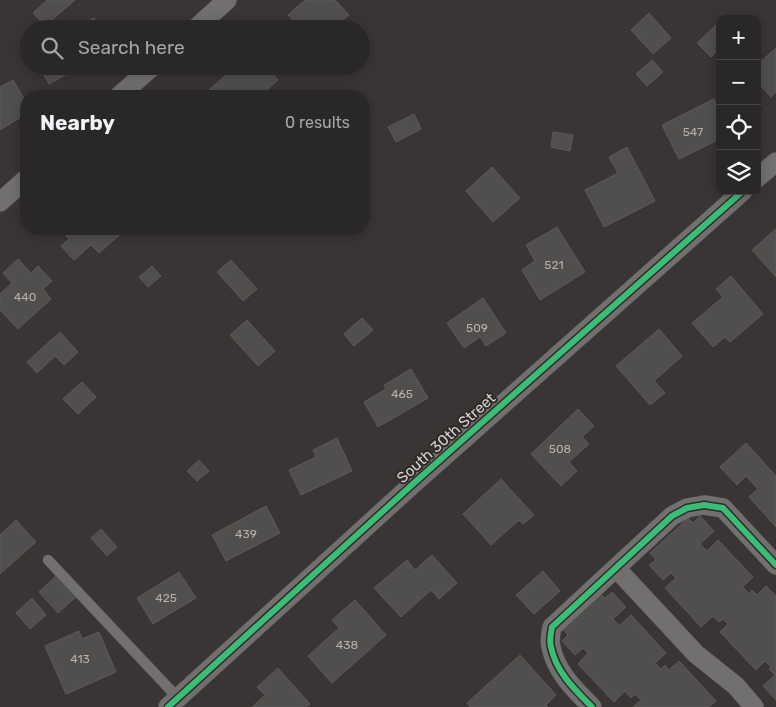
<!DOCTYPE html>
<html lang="en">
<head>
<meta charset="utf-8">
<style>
	body { margin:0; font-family:Rubik,sans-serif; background:#32302f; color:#f1f3f6 }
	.controls { position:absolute; right:15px; top:15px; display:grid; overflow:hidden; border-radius:10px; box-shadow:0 2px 12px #0003 }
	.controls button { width:45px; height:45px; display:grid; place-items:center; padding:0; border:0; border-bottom:1px solid #464444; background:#2a2827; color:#f1f3f6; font:25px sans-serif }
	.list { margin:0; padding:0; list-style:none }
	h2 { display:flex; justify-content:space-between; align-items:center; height:65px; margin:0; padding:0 20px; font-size:21px }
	h2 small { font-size:16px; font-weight:400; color:#a5a6a7 }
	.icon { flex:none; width:28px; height:28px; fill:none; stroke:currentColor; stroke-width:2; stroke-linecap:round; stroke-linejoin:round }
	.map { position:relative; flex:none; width:776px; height:707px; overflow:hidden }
	.search { position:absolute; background:#2a2827; box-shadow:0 2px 12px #0003; left:20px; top:20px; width:350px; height:55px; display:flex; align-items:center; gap:12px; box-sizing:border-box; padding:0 18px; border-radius:28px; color:#a5a6a7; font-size:19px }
	.panel { position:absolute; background:#2a2827; box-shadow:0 2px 12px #0003; left:20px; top:90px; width:350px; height:145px; border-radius:20px }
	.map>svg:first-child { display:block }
	.building { fill:#514f4d; stroke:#5c5a58 }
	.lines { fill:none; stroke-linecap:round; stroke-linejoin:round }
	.lane-casing { stroke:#535150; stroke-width:11 }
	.street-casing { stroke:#535150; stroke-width:20 }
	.lane { stroke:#72706f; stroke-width:10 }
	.street { stroke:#72706f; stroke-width:19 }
	.cycleway-casing { stroke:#302a28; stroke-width:9 }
	.cycleway { stroke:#3abd76; stroke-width:6 }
	.labels { text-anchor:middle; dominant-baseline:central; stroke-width:4; stroke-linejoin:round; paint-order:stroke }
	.number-label { font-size:12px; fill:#b5b1af }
	.street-label { font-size:15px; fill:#d6d2d0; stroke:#302a28 }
</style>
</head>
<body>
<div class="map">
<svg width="776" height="707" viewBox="0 0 776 707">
	<rect width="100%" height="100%" fill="#383534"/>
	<path class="building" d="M 47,0 L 75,0 L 45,26 L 33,13 Z
		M 305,0 L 335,0 L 349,15 L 333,29 L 301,29 L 288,15 Z
		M 649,13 L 671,38 L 653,54 L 631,30 Z
		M 94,18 L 100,29 L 74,29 Z
		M 716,25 L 720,30 L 720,48 L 711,57 L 697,43 Z
		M 776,48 L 776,92 L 771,97 L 757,82 L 757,65 Z
		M 652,60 L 663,72 L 647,86 L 636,74 Z
		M 39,66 L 81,66 L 49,84 Z
		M 236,66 L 266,66 L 278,80 L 260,96 L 214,96 L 209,90 Z
		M 13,80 L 26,102 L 26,114 L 0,130 L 0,87 Z
		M 714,99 L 720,111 L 720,139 L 679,159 L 662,125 Z
		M 414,114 L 421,129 L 396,142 L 388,127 Z
		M 553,132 L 573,135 L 570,151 L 551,147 Z
		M 627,147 L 655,201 L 604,227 L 585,190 L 618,173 L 609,157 Z
		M 492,167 L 520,198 L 493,222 L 466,191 Z
		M 557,227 L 585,272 L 540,300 L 522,270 L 535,261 L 526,245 Z
		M 62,229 L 122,229 L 124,231 L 99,253 L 91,245 L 74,260 L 61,246 L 69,239 L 61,230 Z
		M 776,229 L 776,277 L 752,250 Z
		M 18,259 L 31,273 L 38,266 L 52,281 L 43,289 L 51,299 L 18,329 L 0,310 L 0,294 L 12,283 L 3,273 Z
		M 231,260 L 257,289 L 243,301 L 217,272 Z
		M 152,266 L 161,276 L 148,287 L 139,277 Z
		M 731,276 L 763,314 L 730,342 L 725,337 L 713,347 L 692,323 L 723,297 L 716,289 Z
		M 483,298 L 506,333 L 486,346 L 480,337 L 464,348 L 447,323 Z
		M 362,318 L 373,330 L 354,346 L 344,334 Z
		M 247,320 L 275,351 L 258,366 L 230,335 Z
		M 659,329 L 682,356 L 654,381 L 665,393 L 650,405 L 616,366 Z
		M 60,332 L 78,352 L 64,365 L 55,356 L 37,373 L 27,362 Z
		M 411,369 L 428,398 L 378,427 L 364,402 L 386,389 L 384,385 Z
		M 82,382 L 96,397 L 78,414 L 63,399 Z
		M 578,409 L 594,426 L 582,437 L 589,444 L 569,462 L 577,471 L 561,486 L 531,454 Z
		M 337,438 L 352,471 L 301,495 L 289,470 L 316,457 L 313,450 Z
		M 746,443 L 776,476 L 776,527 L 749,497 L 758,489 L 746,476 L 737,485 L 720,467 Z
		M 199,460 L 209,471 L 197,481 L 187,471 Z
		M 501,479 L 534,515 L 523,524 L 519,520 L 491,545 L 463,514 Z
		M 266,506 L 280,533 L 226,561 L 212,535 Z
		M 700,516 L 714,531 L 700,544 L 707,551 L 718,540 L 753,577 L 743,587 L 749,594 L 752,590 L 757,595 L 766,586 L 776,596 L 776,700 L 763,686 L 775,675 L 769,669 L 771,667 L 765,661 L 756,670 L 720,632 L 728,624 L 723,619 L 719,622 L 713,616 L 701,627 L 665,588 L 676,578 L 671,573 L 663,580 L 649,565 L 656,560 L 650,553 L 688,518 L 693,523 Z
		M 16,520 L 36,542 L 0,574 L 0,535 Z
		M 101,529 L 117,547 L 107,556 L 91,538 Z
		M 432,555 L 457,583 L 439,599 L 431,590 L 401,617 L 374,588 L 407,560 L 415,570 Z
		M 543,571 L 560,591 L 534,614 L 516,595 Z
		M 179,572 L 196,598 L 153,624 L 137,598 Z
		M 57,575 L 76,597 L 58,613 L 39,592 Z
		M 612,592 L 626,607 L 613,619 L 619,626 L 631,615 L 666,653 L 655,663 L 661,669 L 665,665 L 669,670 L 679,661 L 716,701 L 709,707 L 633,707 L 641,700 L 635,694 L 631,698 L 625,691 L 614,702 L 578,664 L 588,653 L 583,648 L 575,655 L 562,641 L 568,635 L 563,629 L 600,593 L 605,598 Z
		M 32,598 L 46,615 L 30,629 L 16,613 Z
		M 355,600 L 386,635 L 332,683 L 308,656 L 339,628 L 332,620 Z
		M 79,631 L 82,639 L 99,632 L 116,672 L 66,694 L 45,646 Z
		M 520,655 L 556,695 L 546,705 L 548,707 L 470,707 L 467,703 Z
		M 278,668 L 310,704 L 306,707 L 252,707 L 265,695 L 257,687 Z"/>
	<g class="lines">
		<g class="lane-casing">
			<path id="lane" d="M 48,560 L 178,698"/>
		</g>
		<g class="street-casing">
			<path id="street" d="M 195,29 L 227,0
				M 119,96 L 153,66
				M 757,178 L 776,162
				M 0,202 L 26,179
				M 616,568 L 696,654 L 736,686 L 754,707
				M 168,707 L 414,483 L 743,191
				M 592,707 C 575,690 556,672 551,647 C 549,641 551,633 552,627 L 672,516 L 687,508 L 704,505 L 723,508 L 776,565"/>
		</g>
		<use href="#lane" class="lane"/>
		<use href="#street" class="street"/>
		<g class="cycleway-casing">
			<path id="cycleway" d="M 168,707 L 414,483 L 743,191
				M 592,707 C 575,690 556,672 551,647 C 549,641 551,633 552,627 L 672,516 L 687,508 L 704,505 L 723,508 L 776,565"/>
		</g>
		<use href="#cycleway" class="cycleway"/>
	</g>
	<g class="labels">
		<g class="number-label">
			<text x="693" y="132">547</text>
			<text x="554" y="265">521</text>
			<text x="25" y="297">440</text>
			<text x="477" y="328">509</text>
			<text x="402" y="394">465</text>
			<text x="560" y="449">508</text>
			<text x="246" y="534">439</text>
			<text x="166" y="598">425</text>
			<text x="347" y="645">438</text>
			<text x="80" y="659">413</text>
		</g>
		<g class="street-label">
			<text transform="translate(446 438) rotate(-42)">South 30th Street</text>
		</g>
	</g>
</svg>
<div class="controls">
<button>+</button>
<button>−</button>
<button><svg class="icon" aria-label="locate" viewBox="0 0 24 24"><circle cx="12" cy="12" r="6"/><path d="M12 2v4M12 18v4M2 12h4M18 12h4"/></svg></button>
<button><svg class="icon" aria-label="layers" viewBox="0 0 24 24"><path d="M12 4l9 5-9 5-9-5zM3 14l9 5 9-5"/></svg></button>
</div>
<div class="search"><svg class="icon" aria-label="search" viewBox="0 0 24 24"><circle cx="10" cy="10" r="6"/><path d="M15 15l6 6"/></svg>Search here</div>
<section class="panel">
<h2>Nearby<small>0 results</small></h2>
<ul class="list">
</ul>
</section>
</div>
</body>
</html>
